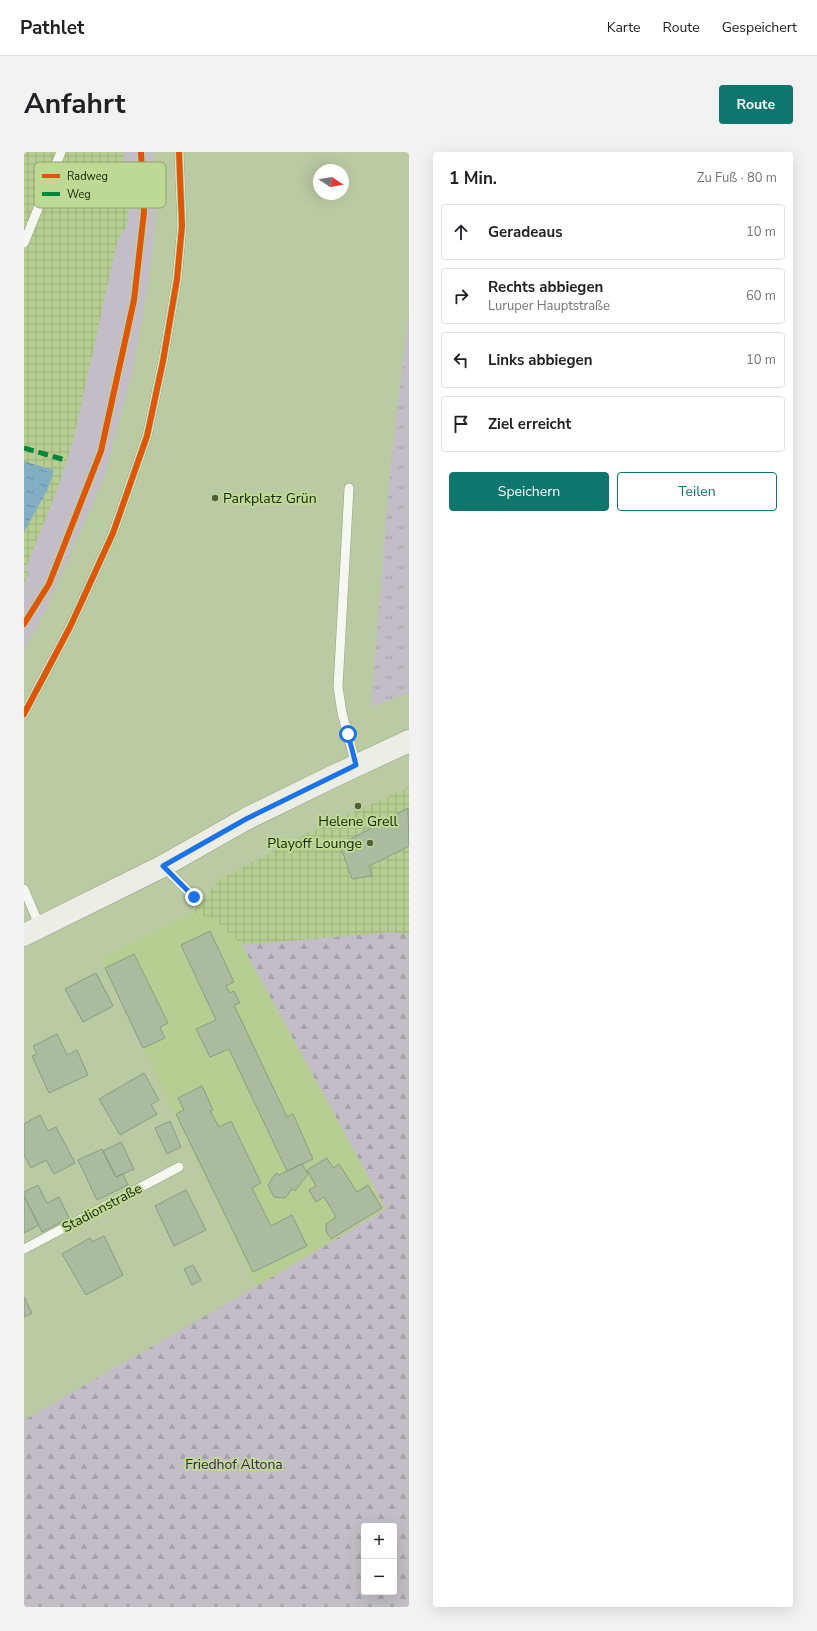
<!DOCTYPE html>
<html lang="de">
<head>
<meta charset="utf-8">
<style>
	body { margin:0; font-family:"Nunito Sans",sans-serif; background:#f2f2f2; color:#202124 }
	.controls { position:absolute; right:12px; bottom:12px; display:grid; overflow:hidden; border-radius:4px; box-shadow:0 4px 16px #0002 }
	.controls button { width:36px; height:36px; display:grid; place-items:center; padding:0; border:0; border-bottom:1px solid #e0e0e0; background:#fff; color:#202124; font:20px sans-serif }
	.compass { position:absolute; left:289px; top:12px; width:36px; height:36px; border-radius:50%; background:#fff; box-shadow:0 4px 16px #0002; rotate:102deg }
	.stop { position:absolute; width:12px; height:12px; margin:-9px; border:3px solid #1a73e8; border-radius:50%; background:#fff }
	.stop.end { background:#1a73e8; border-color:#fff; box-shadow:0 1px 4px #0008 }
	.list { margin:0; padding:0; list-style:none }
	h2 { display:flex; justify-content:space-between; align-items:center; height:52px; margin:0; padding:0 16px; font-size:17px }
	h2 small { font-size:13px; font-weight:400; color:#757577 }
	.list li { display:grid; grid-template-columns:26px 1fr auto; gap:12px; align-items:center; box-sizing:border-box; height:56px; margin:0 8px 8px; padding:0 8px; border:1px solid #e0e0e0; border-radius:4px }
	.list b { display:block; font-size:15px; white-space:nowrap }
	.list p { margin:0; font-size:13px; white-space:nowrap; color:#757577 }
	.list em { font-size:13px; font-style:normal; color:#757577 }
	.actions { display:flex; gap:8px; padding:12px 16px }
	.actions a { flex:1; padding:9px 0; border:1px solid #0f766e; border-radius:4px; text-align:center; font-size:14px; color:#0f766e }
	.actions .main { background:#0f766e; color:#fff }
	.icon { flex:none; width:22px; height:22px; fill:none; stroke:currentColor; stroke-width:2; stroke-linecap:round; stroke-linejoin:round }
	.map { position:relative; flex:none; width:385px; height:1455px; overflow:hidden; border-radius:4px }
	header { display:flex; align-items:center; gap:24px; box-sizing:border-box; height:56px; padding:0 20px; background:#fff; border-bottom:1px solid #e0e0e0 }
	header strong { font-size:19px }
	nav { display:flex; gap:22px; margin-inline-start:auto; font-size:14px }
	.intro { display:flex; align-items:center; justify-content:space-between; box-sizing:border-box; height:96px; padding:0 24px }
	h1 { margin:0; font-size:28px }
	.button { padding:10px 18px; border-radius:4px; background:#0f766e; color:#fff; font-size:14px; font-weight:700 }
	main { display:flex; gap:24px; padding:0 24px }
	aside { flex:1; background:#fff; border-radius:4px; box-shadow:0 4px 16px #0002 }
	.map>svg:first-child { display:block }
	.built { fill:#b7ce92 }
	.industrial { fill:url(#industrial-grid) }
	.grass { fill:url(#grass-tufts) }
	.forest { fill:url(#forest-firs); fill-rule:evenodd }
	.park { fill:#c2bdc6 }
	.water { fill:url(#water-ripples) }
	.building { fill:#aabba0; stroke:#8b9c81 }
	.lines { fill:none; stroke-linecap:round; stroke-linejoin:round }
	.service-casing { stroke:#94a081; stroke-width:10 }
	.secondary-casing { stroke:#94a081; stroke-width:23 }
	.service { stroke:#f5f7f1; stroke-width:9 }
	.secondary { stroke:#ecede4; stroke-width:22 }
	.quiet { stroke:#00873e; stroke-width:5; stroke-dasharray:10 5; stroke-linecap:butt }
	.cycleway-casing { stroke:#bed994; stroke-width:8 }
	.cycleway { stroke:#de560c; stroke-width:6 }
	.route { stroke:#1a73e8; stroke-width:5 }
	.poi-dot { fill:#525e3e; stroke:#bed994; stroke-width:1.5 }
	.labels { text-anchor:middle; dominant-baseline:central; stroke-width:4; stroke-linejoin:round; paint-order:stroke }
	.poi-label { font-size:14px; fill:#1a2408; stroke:#bed994; text-anchor:start }
	.street-label { font-size:14px; fill:#1a2408; stroke:#bed994 }
	.park-label { font-size:14px; fill:#3e165e; stroke:#bed994 }
	.key { fill:#bed994; stroke:#8da36a; stroke-width:1 }
	.key-label { font-size:11px; fill:#1a2408 }
</style>
</head>
<body>
<header>
<strong>Pathlet</strong>
<nav><a>Karte</a><a>Route</a><a>Gespeichert</a></nav>
</header>
<div class="intro"><h1>Anfahrt</h1><a class="button">Route</a></div>
<main>
<div class="map">
<svg width="385" height="1455" viewBox="0 0 385 1455">
	<defs>
		<pattern id="industrial-grid" width="8" height="8" patternUnits="userSpaceOnUse"><rect width="8" height="8" fill="#b7ce92"/><path d="M0 4h8M4 0v8" fill="none" stroke="#9db17c"/></pattern>
		<pattern id="grass-tufts" width="24" height="20" patternUnits="userSpaceOnUse"><rect width="24" height="20" fill="#c2bdc6"/><path d="M3 7l-1-3M5 7V3M7 7l1-3M15 17l-1-3M17 17v-4M19 17l1-3" fill="none" stroke="#a6a2a9"/></pattern>
		<pattern id="forest-firs" width="22" height="20" patternUnits="userSpaceOnUse"><rect width="22" height="20" fill="#c2bdc6"/><path d="M5 1l3.5 6h-7zM16 11l3.5 6h-7z" fill="#a6a2a9"/></pattern>
		<pattern id="water-ripples" width="26" height="14" patternUnits="userSpaceOnUse"><rect width="26" height="14" fill="#83afc5"/><path d="M2 4q2-2 4 0t4 0M15 11q2-2 4 0t4 0" fill="none" stroke="#6a8e9e"/></pattern>
	</defs>
	<rect width="100%" height="100%" fill="#bacaa3"/>
	<path class="built" d="M 169,760 L 190,767 L 218,793 L 362,1057 L 233,1134 L 77,807 Z"/>
	<path class="industrial" d="M 0,0 L 99,0 L 105,59 L 103,74 L 94,87 L 49,290 L 32,341 L 1,418 L 5,421 L 0,433 Z
		M 385,635 L 385,783 L 370,780 L 218,793 L 190,767 L 169,760 L 195,728 L 280,683 Z"/>
	<path class="grass" d="M 385,159 L 385,541 L 347,555 L 366,319 Z"/>
	<path class="forest" d="M 370,780 L 385,783 L 385,1455 L 0,1455 L 0,1268 L 233,1134 L 362,1057 L 218,793 ZM 340,1374 L 370,1374 L 370,1440 L 340,1440 Z"/>
	<path class="park" d="M 99,0 L 129,0 L 132,57 L 129,92 L 120,156 L 108,220 L 80,325 L 22,457 L 0,498 L 0,433 L 5,421 L 1,418 L 32,341 L 49,290 L 94,87 L 103,74 L 105,59 Z"/>
	<path class="water" d="M 0,309 L 30,318 L 24,337 L 0,380 Z"/>
	<path class="building" d="M 384,656 L 385,694 L 345,714 L 348,724 L 328,727 L 316,693 Z
		M 186,779 L 210,830 L 202,834 L 206,841 L 210,839 L 216,851 L 210,853 L 263,965 L 269,962 L 289,1007 L 263,1019 L 205,897 L 186,905 L 172,877 L 192,868 L 157,793 Z
		M 110,802 L 144,871 L 136,875 L 141,886 L 119,896 L 81,816 Z
		M 72,821 L 89,854 L 59,870 L 41,837 Z
		M 33,882 L 43,903 L 53,898 L 64,923 L 25,941 L 8,904 L 13,902 L 9,894 Z
		M 120,921 L 135,948 L 127,953 L 133,962 L 96,983 L 75,947 Z
		M 178,934 L 189,958 L 186,959 L 195,975 L 207,969 L 237,1031 L 228,1036 L 247,1074 L 268,1063 L 283,1094 L 229,1120 L 152,962 L 160,958 L 154,946 Z
		M 16,963 L 24,979 L 32,975 L 51,1011 L 30,1022 L 22,1008 L 7,1016 L 0,1003 L 0,972 Z
		M 146,969 L 157,995 L 143,1002 L 131,976 Z
		M 97,990 L 110,1017 L 92,1025 L 79,999 Z
		M 78,997 L 92,1025 L 99,1022 L 104,1033 L 73,1048 L 54,1008 Z
		M 303,1006 L 309,1016 L 315,1012 L 333,1040 L 344,1033 L 358,1056 L 307,1087 L 302,1079 L 302,1072 L 312,1065 L 300,1045 L 292,1050 L 285,1038 L 292,1034 L 283,1018 Z
		M 278,1012 L 284,1022 L 271,1039 L 268,1037 L 261,1046 L 250,1045 L 244,1033 L 252,1021 L 255,1023 Z
		M 14,1033 L 23,1051 L 35,1045 L 45,1066 L 18,1080 L 0,1044 L 0,1040 Z
		M 162,1038 L 182,1078 L 150,1094 L 131,1054 Z
		M 0,1044 L 15,1073 L 0,1081 Z
		M 80,1084 L 99,1123 L 62,1143 L 38,1102 L 66,1086 L 68,1090 Z
		M 169,1113 L 177,1128 L 168,1133 L 160,1117 Z
		M 0,1145 L 8,1161 L 0,1165 Z"/>
	<g class="lines">
		<g class="service-casing">
			<path id="service" d="M 0,91 L 37,0
				M 325,336 L 314,535 L 318,561 L 332,613
				M 0,562 L 46,475 L 89,381 L 123,284 L 139,209 L 153,127 L 158,74 L 155,0
				M 139,714 L 170,745
				M 0,737 L 16,775
				M 0,1097 L 155,1015"/>
		</g>
		<g class="secondary-casing">
			<path id="secondary" d="M 0,783 L 139,714 L 222,667 L 312,623 L 385,589"/>
		</g>
		<use href="#service" class="service"/>
		<use href="#secondary" class="secondary"/>
		<path class="quiet" d="M 0,296 L 41,308"/>
		<g class="cycleway-casing">
			<path id="cycleway" d="M 0,472 L 25,432 L 77,299 L 110,148 L 120,60 L 117,0
				M 0,562 L 46,475 L 89,381 L 123,284 L 139,209 L 153,127 L 158,74 L 155,0"/>
		</g>
		<use href="#cycleway" class="cycleway"/>
	</g>
	<g class="lines">
		<path class="route" d="M 170,745 L 139,714 L 222,667 L 332,613 L 324,582"/>
	</g>
	<g class="poi-dot">
		<circle cx="191" cy="346" r="4"/>
		<circle cx="334" cy="654" r="4"/>
		<circle cx="346" cy="691" r="4"/>
	</g>
	<g class="labels">
		<g class="poi-label">
			<text x="199" y="346">Parkplatz Grün</text>
			<text x="334" y="669" text-anchor="middle">Helene Grell</text>
			<text x="338" y="691" text-anchor="end">Playoff Lounge</text>
		</g>
		<g class="street-label">
			<text transform="translate(78 1056) rotate(-28)">Stadionstraße</text>
		</g>
		<g class="park-label">
			<text x="210" y="1312">Friedhof Altona</text>
		</g>
	</g>
	<rect x="10" y="10" width="132" height="46" rx="6" class="key"/>
	<rect x="18" y="22" width="18" height="4" fill="#de560c"/>
	<rect x="18" y="40" width="18" height="4" fill="#00873e"/>
	<g class="key-label">
		<text x="43" y="28">Radweg</text>
		<text x="43" y="46">Weg</text>
	</g>
</svg>
<div class="controls">
<button>+</button>
<button>−</button>
</div>
<svg class="compass" viewBox="-18 -18 36 36"><path d="M0-13l5 13h-10z" fill="#e53935"/><path d="M0 13l5-13h-10z" fill="#757577"/></svg>
<div class="stop" style="left:324px;top:582px"></div>
<div class="stop end" style="left:170px;top:745px"></div>
</div>
<aside>
<h2>1 Min.<small>Zu Fuß · 80 m</small></h2>
<ul class="list">
<li><svg class="icon" aria-label="ahead" viewBox="0 0 24 24"><path d="M12 20V5M6 11l6-6 6 6"/></svg><div><b>Geradeaus</b></div><em>10 m</em></li>
<li><svg class="icon" aria-label="right" viewBox="0 0 24 24"><path d="M7 20v-9h11M14 6l5 5-5 5"/></svg><div><b>Rechts abbiegen</b><p>Luruper Hauptstraße</p></div><em>60 m</em></li>
<li><svg class="icon" aria-label="left" viewBox="0 0 24 24"><path d="M17 20v-9H6M10 6l-5 5 5 5"/></svg><div><b>Links abbiegen</b></div><em>10 m</em></li>
<li><svg class="icon" aria-label="arrive" viewBox="0 0 24 24"><path d="M6 21V4h12l-3 4 3 4H6"/></svg><div><b>Ziel erreicht</b></div></li>
</ul>
<div class="actions"><a class="main">Speichern</a><a>Teilen</a></div>
</aside>
</main>
</body>
</html>
